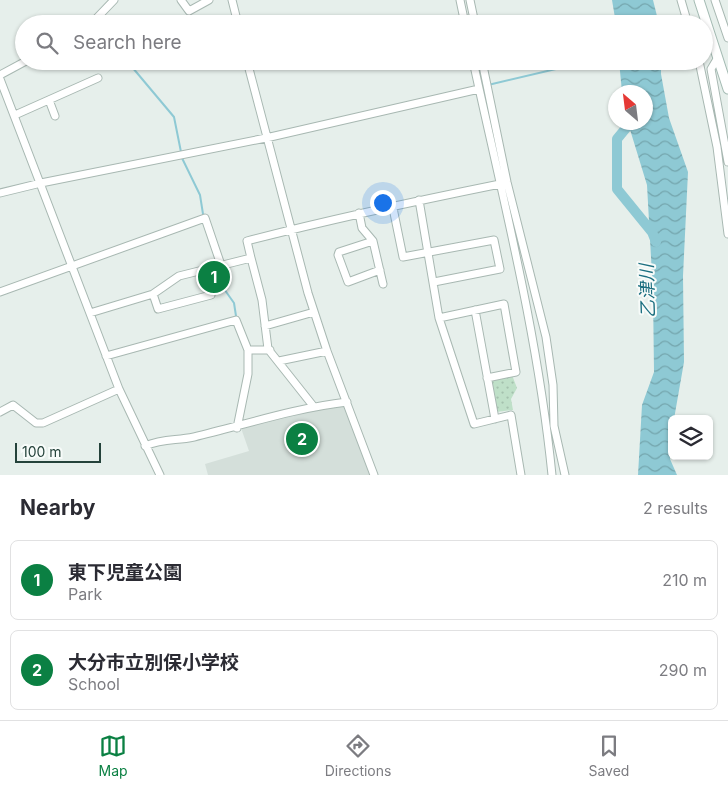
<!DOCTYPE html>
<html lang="en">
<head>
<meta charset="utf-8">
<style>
	body { margin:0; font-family:Inter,"Noto Sans JP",sans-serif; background:#f2f2f3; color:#2b2b33 }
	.controls { position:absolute; right:15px; bottom:15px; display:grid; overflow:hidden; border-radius:8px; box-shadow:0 1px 4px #0004 }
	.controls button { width:45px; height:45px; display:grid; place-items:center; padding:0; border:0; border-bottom:1px solid #e1e1e2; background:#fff; color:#2b2b33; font:25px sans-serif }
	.compass { position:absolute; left:608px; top:85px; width:45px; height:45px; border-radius:50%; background:#fff; box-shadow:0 1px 4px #0004; rotate:332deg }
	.scale { position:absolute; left:15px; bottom:12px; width:86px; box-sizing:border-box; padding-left:5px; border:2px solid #24423a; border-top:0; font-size:14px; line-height:18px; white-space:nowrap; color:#24423a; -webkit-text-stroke:4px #f7fbf9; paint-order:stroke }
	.you { position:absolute; left:382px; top:202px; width:18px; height:18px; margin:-12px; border:4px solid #fff; border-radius:50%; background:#1a73e8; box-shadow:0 0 0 8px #1a73e833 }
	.badge { display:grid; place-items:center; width:32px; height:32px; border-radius:50%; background:#0b8043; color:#fff; font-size:16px; font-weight:700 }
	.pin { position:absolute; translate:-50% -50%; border:2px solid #fff; box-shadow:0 1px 5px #0006 }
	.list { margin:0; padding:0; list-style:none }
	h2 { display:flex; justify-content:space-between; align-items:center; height:65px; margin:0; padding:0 20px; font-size:21px }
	h2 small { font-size:16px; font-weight:400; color:#7c7c81 }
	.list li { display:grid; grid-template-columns:32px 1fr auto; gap:15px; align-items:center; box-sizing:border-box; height:80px; margin:0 10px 10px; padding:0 10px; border:1px solid #e1e1e2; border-radius:8px }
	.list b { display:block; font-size:19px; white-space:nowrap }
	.list p { margin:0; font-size:16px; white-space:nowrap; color:#7c7c81 }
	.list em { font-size:16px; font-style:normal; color:#7c7c81 }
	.icon { flex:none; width:28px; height:28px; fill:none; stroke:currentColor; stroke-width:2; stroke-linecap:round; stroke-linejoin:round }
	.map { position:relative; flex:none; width:728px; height:475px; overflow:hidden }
	.search { position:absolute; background:#fff; box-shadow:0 1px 4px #0004; left:15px; right:15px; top:15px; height:55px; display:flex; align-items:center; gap:12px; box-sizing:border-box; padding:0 18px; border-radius:28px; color:#7c7c81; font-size:19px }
	.sheet { height:245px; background:#fff }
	nav { display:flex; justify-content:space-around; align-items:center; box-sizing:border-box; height:70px; border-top:1px solid #e1e1e2; background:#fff; font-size:14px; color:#7c7c81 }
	nav a { display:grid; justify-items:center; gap:2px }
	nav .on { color:#0b8043 }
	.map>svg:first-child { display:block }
	.built { fill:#d4dfda }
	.park { fill:url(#park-dots) }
	.water { fill:url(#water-waves) }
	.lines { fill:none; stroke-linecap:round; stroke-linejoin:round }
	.stream { stroke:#8ec9d4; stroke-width:2 }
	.river { stroke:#8ec9d4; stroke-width:10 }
	.street-casing { stroke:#a8b8b2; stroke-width:9 }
	.secondary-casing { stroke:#a4bbb3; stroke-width:11 }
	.street { stroke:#fff; stroke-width:7 }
	.secondary { stroke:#fff; stroke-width:9 }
	.labels { text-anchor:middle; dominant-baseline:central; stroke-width:4; stroke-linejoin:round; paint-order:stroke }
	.water-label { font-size:18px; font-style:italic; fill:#1c6f80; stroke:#f7fbf9 }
</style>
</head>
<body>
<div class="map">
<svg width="728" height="475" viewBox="0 0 728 475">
	<defs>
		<pattern id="park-dots" width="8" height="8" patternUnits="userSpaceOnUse" patternTransform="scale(1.25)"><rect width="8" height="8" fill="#bfe0c8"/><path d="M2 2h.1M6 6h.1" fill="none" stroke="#a4c1ad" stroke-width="1.8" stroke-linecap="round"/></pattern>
		<pattern id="water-waves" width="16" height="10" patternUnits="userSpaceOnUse" patternTransform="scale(1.25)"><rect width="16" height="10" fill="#8ec9d4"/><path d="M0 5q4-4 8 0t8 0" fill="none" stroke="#74a5ad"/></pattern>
	</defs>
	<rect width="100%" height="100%" fill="#e6efeb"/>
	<path class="built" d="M 342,405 L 346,406 L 371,475 L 208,475 L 205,464 L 249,451 L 241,428 L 319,408 Z"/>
	<path class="park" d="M 512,375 L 517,388 L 511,399 L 513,410 L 496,412 L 491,383 L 494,379 Z"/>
	<path class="water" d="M 612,0 L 653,0 L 659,24 L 616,24 Z
		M 619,61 L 661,61 L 661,74 L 669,118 L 688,172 L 683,276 L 684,362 L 674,419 L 672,419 L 670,459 L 677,475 L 638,475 L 642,405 L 654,372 L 653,293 L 647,185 L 628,123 L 646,122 L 646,92 L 622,92 Z"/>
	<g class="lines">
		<path class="stream" d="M 98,20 L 103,24
			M 127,61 L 174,117 L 181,152
			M 488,85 L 590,61
			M 181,156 L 200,195 L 203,214
			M 218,270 L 222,286 L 234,303 L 236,316"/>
		<path class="river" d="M 631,122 L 617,139 L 617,189 L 652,232 L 656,242"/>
		<g class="street-casing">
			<path id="street" d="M 181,0 L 189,11 L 209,0
				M 232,0 L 238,24
				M 460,0 L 465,24
				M 470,0 L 475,24
				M 681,0 L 688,24
				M 715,0 L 728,38
				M 91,24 L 114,0
				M 717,59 L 711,69 L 728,162
				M 247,61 L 308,293 L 327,351 L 374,475
				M 333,61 L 334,64
				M 473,61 C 503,199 538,335 552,475
				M 482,61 L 507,182 L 546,337 L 553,385 L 554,426 L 565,475
				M 699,61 L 717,147 L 728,234
				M 0,75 L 26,61
				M 0,79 L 119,389 L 160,475
				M 49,100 L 55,116
				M 15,115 L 98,78
				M 0,193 L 41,183 L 266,138 L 479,89
				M 419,200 L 439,318 L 474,424 L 511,415 L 521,475
				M 393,208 L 403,257 L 494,240 L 500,269 L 434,282
				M 359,213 L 362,228 L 373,241 L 383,284
				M 373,241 L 339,252 L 338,255 L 348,282 L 380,270
				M 251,258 L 262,300 L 268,349 L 314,407
				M 0,292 L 205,218 L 221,265
				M 153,294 L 158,309 L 211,295 L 204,270
				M 475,310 L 495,419
				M 90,313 L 153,294 L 179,276 L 251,258 L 247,241 C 331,219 416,201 500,184
				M 439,318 L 504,304 L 516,372 L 487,378
				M 265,326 L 314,312
				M 106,356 L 236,320 L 248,350 L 270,350
				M 279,361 L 327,351
				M 0,412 L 13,405 L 36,423 L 43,423 L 119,389
				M 237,428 L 248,374 L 248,350
				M 145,446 C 164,438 176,441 194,437 C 244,425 295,408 347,402"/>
		</g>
		<g class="secondary-casing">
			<path id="secondary" d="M 699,0 L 728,89"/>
		</g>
		<use href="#street" class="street"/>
		<use href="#secondary" class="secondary"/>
	</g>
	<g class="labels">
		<g class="water-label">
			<text transform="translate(647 291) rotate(-92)">乙津川</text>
		</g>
	</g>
</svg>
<div class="controls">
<button><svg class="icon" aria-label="layers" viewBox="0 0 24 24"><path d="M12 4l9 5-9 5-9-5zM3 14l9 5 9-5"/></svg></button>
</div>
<svg class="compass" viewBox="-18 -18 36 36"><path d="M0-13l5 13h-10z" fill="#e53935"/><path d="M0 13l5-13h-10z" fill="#7c7c81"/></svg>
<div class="scale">100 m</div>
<div class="you"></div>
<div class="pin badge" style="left:214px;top:277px">1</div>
<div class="pin badge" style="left:302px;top:439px">2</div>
<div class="search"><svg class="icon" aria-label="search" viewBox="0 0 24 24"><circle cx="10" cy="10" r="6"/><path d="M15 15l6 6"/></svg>Search here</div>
</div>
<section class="sheet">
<h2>Nearby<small>2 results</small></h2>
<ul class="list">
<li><span class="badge">1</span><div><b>東下児童公園</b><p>Park</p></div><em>210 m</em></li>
<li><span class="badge">2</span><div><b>大分市立別保小学校</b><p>School</p></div><em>290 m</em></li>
</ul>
</section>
<nav>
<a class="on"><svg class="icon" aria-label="map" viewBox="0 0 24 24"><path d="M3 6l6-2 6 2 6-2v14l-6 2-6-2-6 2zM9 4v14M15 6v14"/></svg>Map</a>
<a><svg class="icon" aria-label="directions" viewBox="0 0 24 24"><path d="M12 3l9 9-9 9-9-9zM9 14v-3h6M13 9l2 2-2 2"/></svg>Directions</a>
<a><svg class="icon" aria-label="saved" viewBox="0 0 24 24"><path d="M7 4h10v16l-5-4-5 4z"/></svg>Saved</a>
</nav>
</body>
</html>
